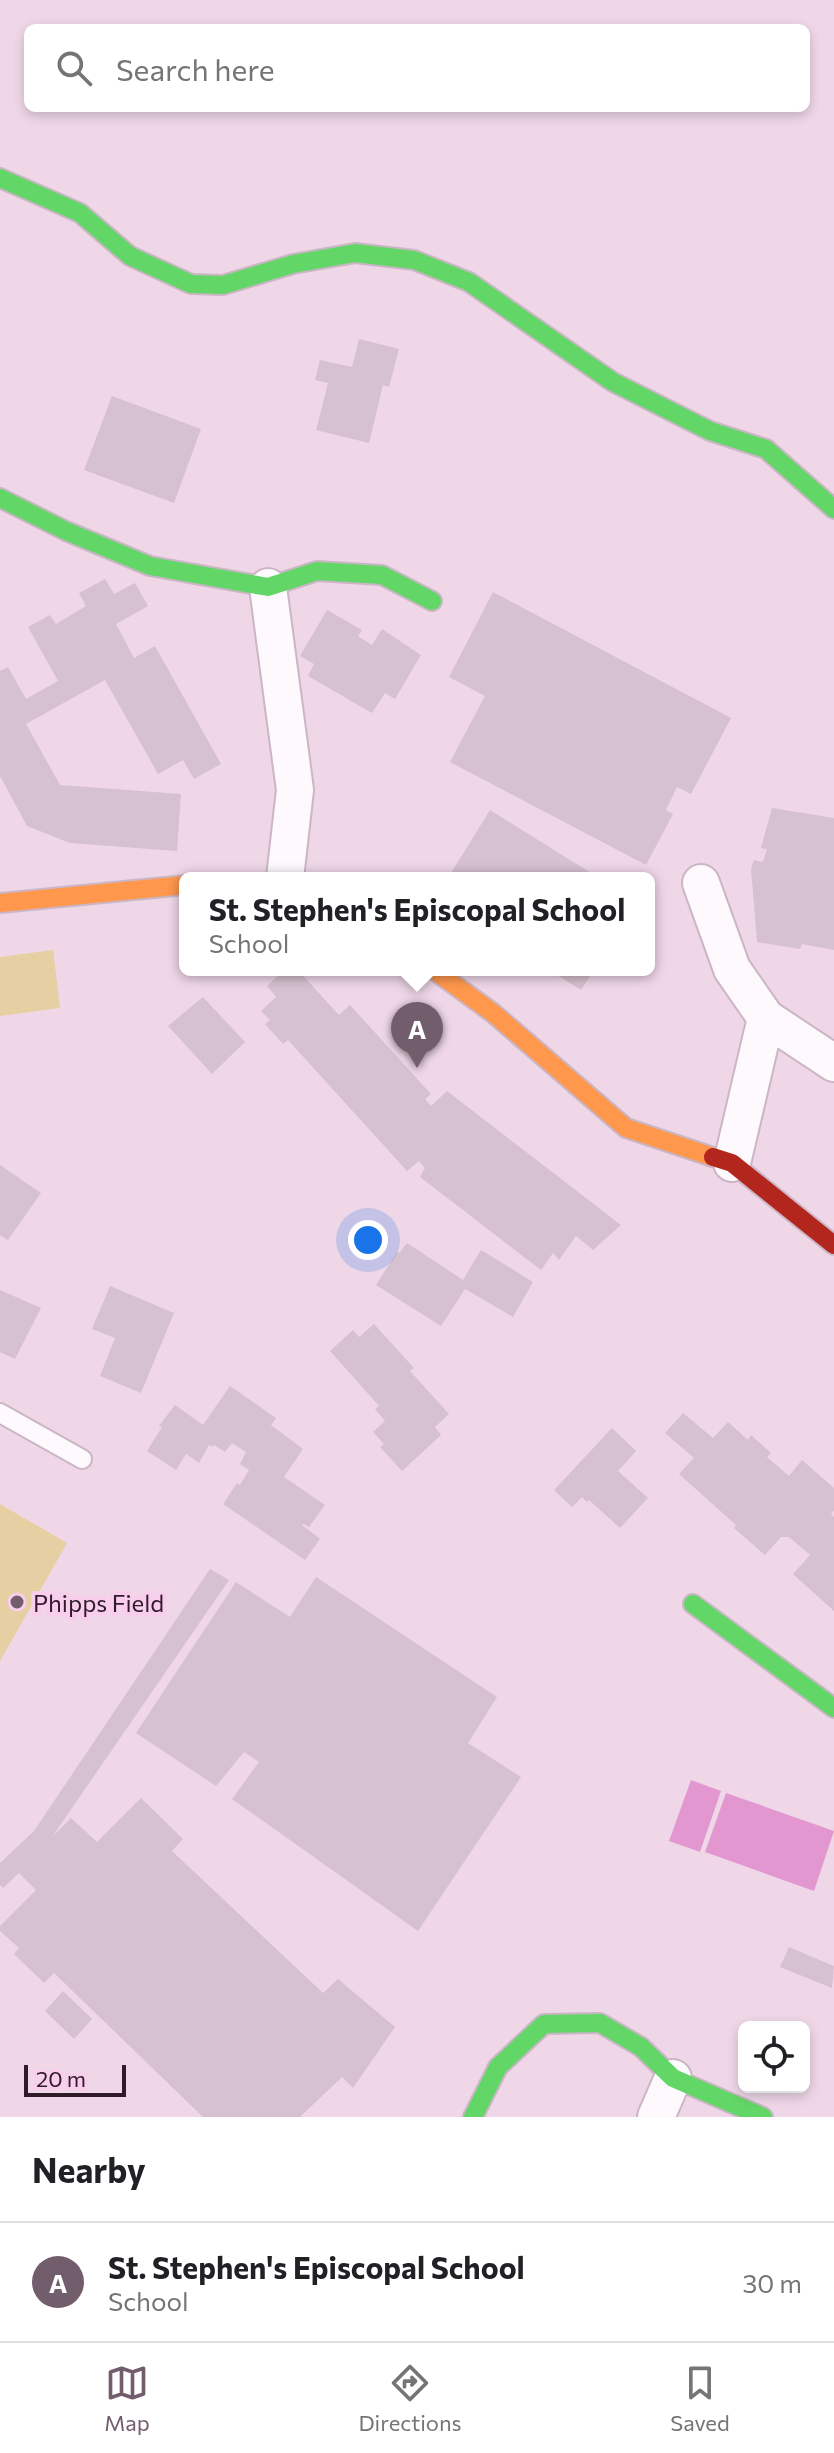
<!DOCTYPE html>
<html lang="en">
<head>
<meta charset="utf-8">
<style>
	body { margin:0; font-family:Commissioner,sans-serif; background:#f6f6f6; color:#202124 }
	.controls { position:absolute; right:24px; bottom:24px; display:grid; overflow:hidden; border-radius:12px; box-shadow:0 4px 12px #0003 }
	.controls button { width:72px; height:72px; display:grid; place-items:center; padding:0; border:0; border-bottom:2px solid #e0e0e0; background:#fff; color:#202124; font:40px sans-serif }
	.scale { position:absolute; left:24px; bottom:20px; width:102px; box-sizing:border-box; padding-left:8px; border:4px solid #2f1b2a; border-top:0; font-size:22px; line-height:28px; white-space:nowrap; color:#2f1b2a; -webkit-text-stroke:6px #f9cdec; paint-order:stroke }
	.you { position:absolute; left:368px; top:1240px; width:28px; height:28px; margin:-20px; border:6px solid #fff; border-radius:50%; background:#1a73e8; box-shadow:0 0 0 12px #1a73e833 }
	.badge { display:grid; place-items:center; width:52px; height:52px; border-radius:50%; background:#725d6c; color:#fff; font-size:26px; font-weight:700 }
	.pin { position:absolute; translate:-50% -66px; filter:drop-shadow(0 2px 4px #0008) }
	.pin::after { content:''; position:absolute; top:42px; width:28px; height:24px; background:inherit; clip-path:polygon(0 0,100% 0,50% 100%) }
	.popup { position:absolute; left:179px; top:872px; width:476px; height:104px; box-sizing:border-box; display:grid; place-content:center; border-radius:12px; background:#fff; filter:drop-shadow(0 2px 6px #0005); font-size:26px; white-space:nowrap; color:#757577 }
	.popup b { font-size:30px; color:#202124 }
	.popup::after { content:''; position:absolute; left:50%; top:100%; margin-left:-16px; border:16px solid transparent; border-top-color:#fff }
	.list { margin:0; padding:0; list-style:none }
	h2 { display:flex; justify-content:space-between; align-items:center; height:104px; margin:0; padding:0 32px; font-size:34px }
	h2 small { font-size:26px; font-weight:400; color:#757577 }
	.list li { display:grid; grid-template-columns:52px 1fr auto; gap:24px; align-items:center; box-sizing:border-box; height:120px; padding:0 32px; border-top:2px solid #e0e0e0 }
	.list b { display:block; font-size:30px; white-space:nowrap }
	.list p { margin:0; font-size:26px; white-space:nowrap; color:#757577 }
	.list em { font-size:26px; font-style:normal; color:#757577 }
	.icon { flex:none; width:44px; height:44px; fill:none; stroke:currentColor; stroke-width:2; stroke-linecap:round; stroke-linejoin:round }
	.map { position:relative; flex:none; width:834px; height:2117px; overflow:hidden }
	.search { position:absolute; background:#fff; box-shadow:0 4px 12px #0003; left:24px; right:24px; top:24px; height:88px; display:flex; align-items:center; gap:20px; box-sizing:border-box; padding:0 28px; border-radius:12px; color:#757577; font-size:30px }
	.sheet { height:224px; background:#fff }
	nav { display:flex; justify-content:space-around; align-items:center; box-sizing:border-box; height:112px; border-top:2px solid #e0e0e0; background:#fff; font-size:22px; color:#757577 }
	nav a { display:grid; justify-items:center; gap:4px }
	nav .on { color:#725d6c }
	.map>svg:first-child { display:block }
	.pitch { fill:#e6cfa2 }
	.water { fill:#e397d0 }
	.building { fill:#d6c1d0 }
	.lines { fill:none; stroke-linecap:round; stroke-linejoin:round }
	.lane-casing { stroke:#cbb6c5; stroke-width:22 }
	.street-casing { stroke:#cbb6c5; stroke-width:40 }
	.fast-casing { stroke:#cbb6c5; stroke-width:22 }
	.slow-casing { stroke:#cbb6c5; stroke-width:22 }
	.jam-casing { stroke:#cbb6c5; stroke-width:22 }
	.lane { stroke:#fdf9fc; stroke-width:18 }
	.street { stroke:#fdf9fc; stroke-width:36 }
	.fast { stroke:#63d668; stroke-width:18 }
	.slow { stroke:#ff974d; stroke-width:18 }
	.jam { stroke:#b3261e; stroke-width:18 }
	.poi-dot { fill:#725d6c; stroke:#f9cdec; stroke-width:3 }
	.labels { text-anchor:middle; dominant-baseline:central; stroke-width:8; stroke-linejoin:round; paint-order:stroke }
	.poi-label { font-size:24px; fill:#2f1b2a; stroke:#f9cdec; text-anchor:start }
</style>
</head>
<body>
<div class="map">
<svg width="834" height="2117" viewBox="0 0 834 2117">
	<rect width="100%" height="100%" fill="#efd7e8"/>
	<path class="pitch" d="M 53,950 L 60,1008 L 0,1016 L 0,957 Z
		M 0,1504 L 67,1543 L 0,1661 Z"/>
	<path class="water" d="M 691,1780 L 721,1791 L 700,1852 L 669,1841 Z
		M 726,1793 L 834,1831 L 814,1891 L 705,1852 Z"/>
	<path class="building" d="M 359,339 L 399,349 L 389,387 L 383,385 L 369,443 L 316,430 L 328,383 L 315,380 L 320,360 L 352,367 Z
		M 112,396 L 201,429 L 174,503 L 84,470 Z
		M 105,579 L 114,594 L 135,583 L 148,606 L 116,624 L 134,658 L 155,646 L 221,764 L 194,779 L 183,760 L 158,774 L 105,680 L 26,724 L 60,785 L 181,794 L 177,851 L 70,843 L 27,826 L 0,776 L 0,671 L 8,667 L 26,699 L 58,681 L 28,627 L 50,615 L 56,624 L 86,606 L 79,593 Z
		M 493,592 L 731,718 L 691,794 L 677,787 L 666,810 L 673,814 L 646,865 L 450,762 L 485,696 L 449,677 Z
		M 327,610 L 362,630 L 358,636 L 372,645 L 382,629 L 421,655 L 395,699 L 385,693 L 372,713 L 308,676 L 314,664 L 300,656 Z
		M 772,808 L 834,818 L 834,950 L 802,944 L 800,949 L 757,942 L 751,869 L 754,860 L 763,862 L 767,849 L 761,848 Z
		M 490,810 L 599,878 L 448,878 Z
		M 284,970 L 298,970 L 339,1015 L 350,1005 L 431,1094 L 425,1099 L 431,1106 L 447,1091 L 621,1225 L 593,1250 L 576,1236 L 559,1260 L 553,1253 L 541,1270 L 420,1177 L 425,1168 L 419,1161 L 407,1171 L 288,1040 L 283,1044 L 265,1024 L 270,1020 L 261,1011 L 276,997 L 267,986 Z
		M 549,970 L 594,970 L 581,990 Z
		M 203,997 L 245,1042 L 212,1074 L 168,1026 Z
		M 0,1165 L 41,1193 L 8,1240 L 0,1235 Z
		M 407,1243 L 463,1280 L 481,1250 L 533,1282 L 513,1317 L 465,1289 L 441,1326 L 376,1285 L 397,1252 L 399,1253 Z
		M 110,1286 L 174,1313 L 141,1393 L 100,1376 L 115,1338 L 92,1329 Z
		M 0,1290 L 41,1308 L 15,1359 L 0,1352 Z
		M 374,1324 L 414,1368 L 410,1371 L 449,1414 L 435,1427 L 441,1435 L 402,1471 L 380,1447 L 384,1444 L 373,1432 L 385,1421 L 375,1409 L 379,1406 L 330,1351 L 353,1330 L 359,1337 Z
		M 230,1386 L 276,1418 L 271,1425 L 303,1449 L 284,1477 L 325,1505 L 309,1527 L 304,1524 L 302,1525 L 320,1539 L 305,1560 L 223,1504 L 237,1483 L 240,1485 L 249,1470 L 240,1464 L 246,1452 L 232,1443 L 225,1452 L 214,1445 L 213,1447 L 209,1445 L 199,1463 L 186,1454 L 176,1470 L 147,1451 L 162,1427 L 159,1426 L 175,1405 L 203,1425 Z
		M 683,1413 L 713,1438 L 728,1422 L 748,1440 L 751,1435 L 771,1453 L 767,1457 L 789,1476 L 802,1460 L 834,1488 L 834,1510 L 831,1514 L 834,1517 L 834,1611 L 793,1574 L 810,1555 L 789,1537 L 781,1537 L 765,1555 L 734,1528 L 736,1525 L 679,1474 L 694,1458 L 665,1433 Z
		M 612,1428 L 636,1451 L 618,1471 L 648,1498 L 620,1528 L 589,1500 L 587,1502 L 582,1497 L 572,1507 L 554,1490 Z
		M 210,1569 L 229,1580 L 52,1837 L 71,1818 L 97,1842 L 141,1798 L 183,1839 L 172,1851 L 323,1993 L 338,1979 L 395,2027 L 353,2088 L 342,2077 L 300,2117 L 203,2117 L 54,1973 L 44,1983 L 14,1954 L 19,1948 L 0,1931 L 0,1926 L 36,1890 L 19,1873 L 3,1888 L 0,1885 L 0,1863 L 34,1831 Z
		M 316,1577 L 497,1697 L 468,1743 L 521,1777 L 418,1931 L 232,1799 L 259,1762 L 244,1752 L 216,1786 L 136,1733 L 236,1582 L 290,1617 Z
		M 789,1947 L 834,1966 L 832,1988 L 780,1967 Z
		M 63,1991 L 92,2019 L 74,2039 L 45,2011 Z"/>
	<g class="lines">
		<g class="lane-casing">
			<path id="lane" d="M 0,1413 L 82,1459"/>
		</g>
		<g class="street-casing">
			<path id="street" d="M 268,587 L 295,790 L 285,878
				M 701,883 L 732,969 L 766,1018 L 732,1163
				M 766,1018 L 834,1063
				M 656,2117 L 673,2078"/>
		</g>
		<g class="fast-casing">
			<path id="fast" d="M 0,178 L 80,213 L 130,256 L 191,284 L 223,285 L 293,264 L 355,253 L 414,260 L 469,282 L 613,382 L 710,431 L 766,449 L 834,509
				M 0,498 L 66,531 L 150,566 L 268,587 L 317,571 L 382,575 L 432,601
				M 693,1604 L 834,1708
				M 473,2117 L 498,2067 L 544,2024 L 600,2023 L 641,2047 L 673,2078 L 763,2117"/>
		</g>
		<g class="slow-casing">
			<path id="slow" d="M 0,903 L 185,885
				M 434,970 L 493,1013 L 626,1128 L 713,1157"/>
		</g>
		<g class="jam-casing">
			<path id="jam" d="M 713,1157 L 732,1163 L 834,1245"/>
		</g>
		<use href="#lane" class="lane"/>
		<use href="#street" class="street"/>
		<use href="#fast" class="fast"/>
		<use href="#slow" class="slow"/>
		<use href="#jam" class="jam"/>
	</g>
	<circle class="poi-dot" cx="17" cy="1602" r="8"/>
	<g class="labels">
		<g class="poi-label">
			<text x="33" y="1602">Phipps Field</text>
		</g>
	</g>
</svg>
<div class="controls">
<button><svg class="icon" aria-label="locate" viewBox="0 0 24 24"><circle cx="12" cy="12" r="6"/><path d="M12 2v4M12 18v4M2 12h4M18 12h4"/></svg></button>
</div>
<div class="scale">20 m</div>
<div class="you"></div>
<div class="pin badge" style="left:417px;top:1068px">A</div>
<div class="popup"><b>St. Stephen's Episcopal School</b>School</div>
<div class="search"><svg class="icon" aria-label="search" viewBox="0 0 24 24"><circle cx="10" cy="10" r="6"/><path d="M15 15l6 6"/></svg>Search here</div>
</div>
<section class="sheet">
<h2>Nearby<small></small></h2>
<ul class="list">
<li><span class="badge">A</span><div><b>St. Stephen's Episcopal School</b><p>School</p></div><em>30 m</em></li>
</ul>
</section>
<nav>
<a class="on"><svg class="icon" aria-label="map" viewBox="0 0 24 24"><path d="M3 6l6-2 6 2 6-2v14l-6 2-6-2-6 2zM9 4v14M15 6v14"/></svg>Map</a>
<a><svg class="icon" aria-label="directions" viewBox="0 0 24 24"><path d="M12 3l9 9-9 9-9-9zM9 14v-3h6M13 9l2 2-2 2"/></svg>Directions</a>
<a><svg class="icon" aria-label="saved" viewBox="0 0 24 24"><path d="M7 4h10v16l-5-4-5 4z"/></svg>Saved</a>
</nav>
</body>
</html>
